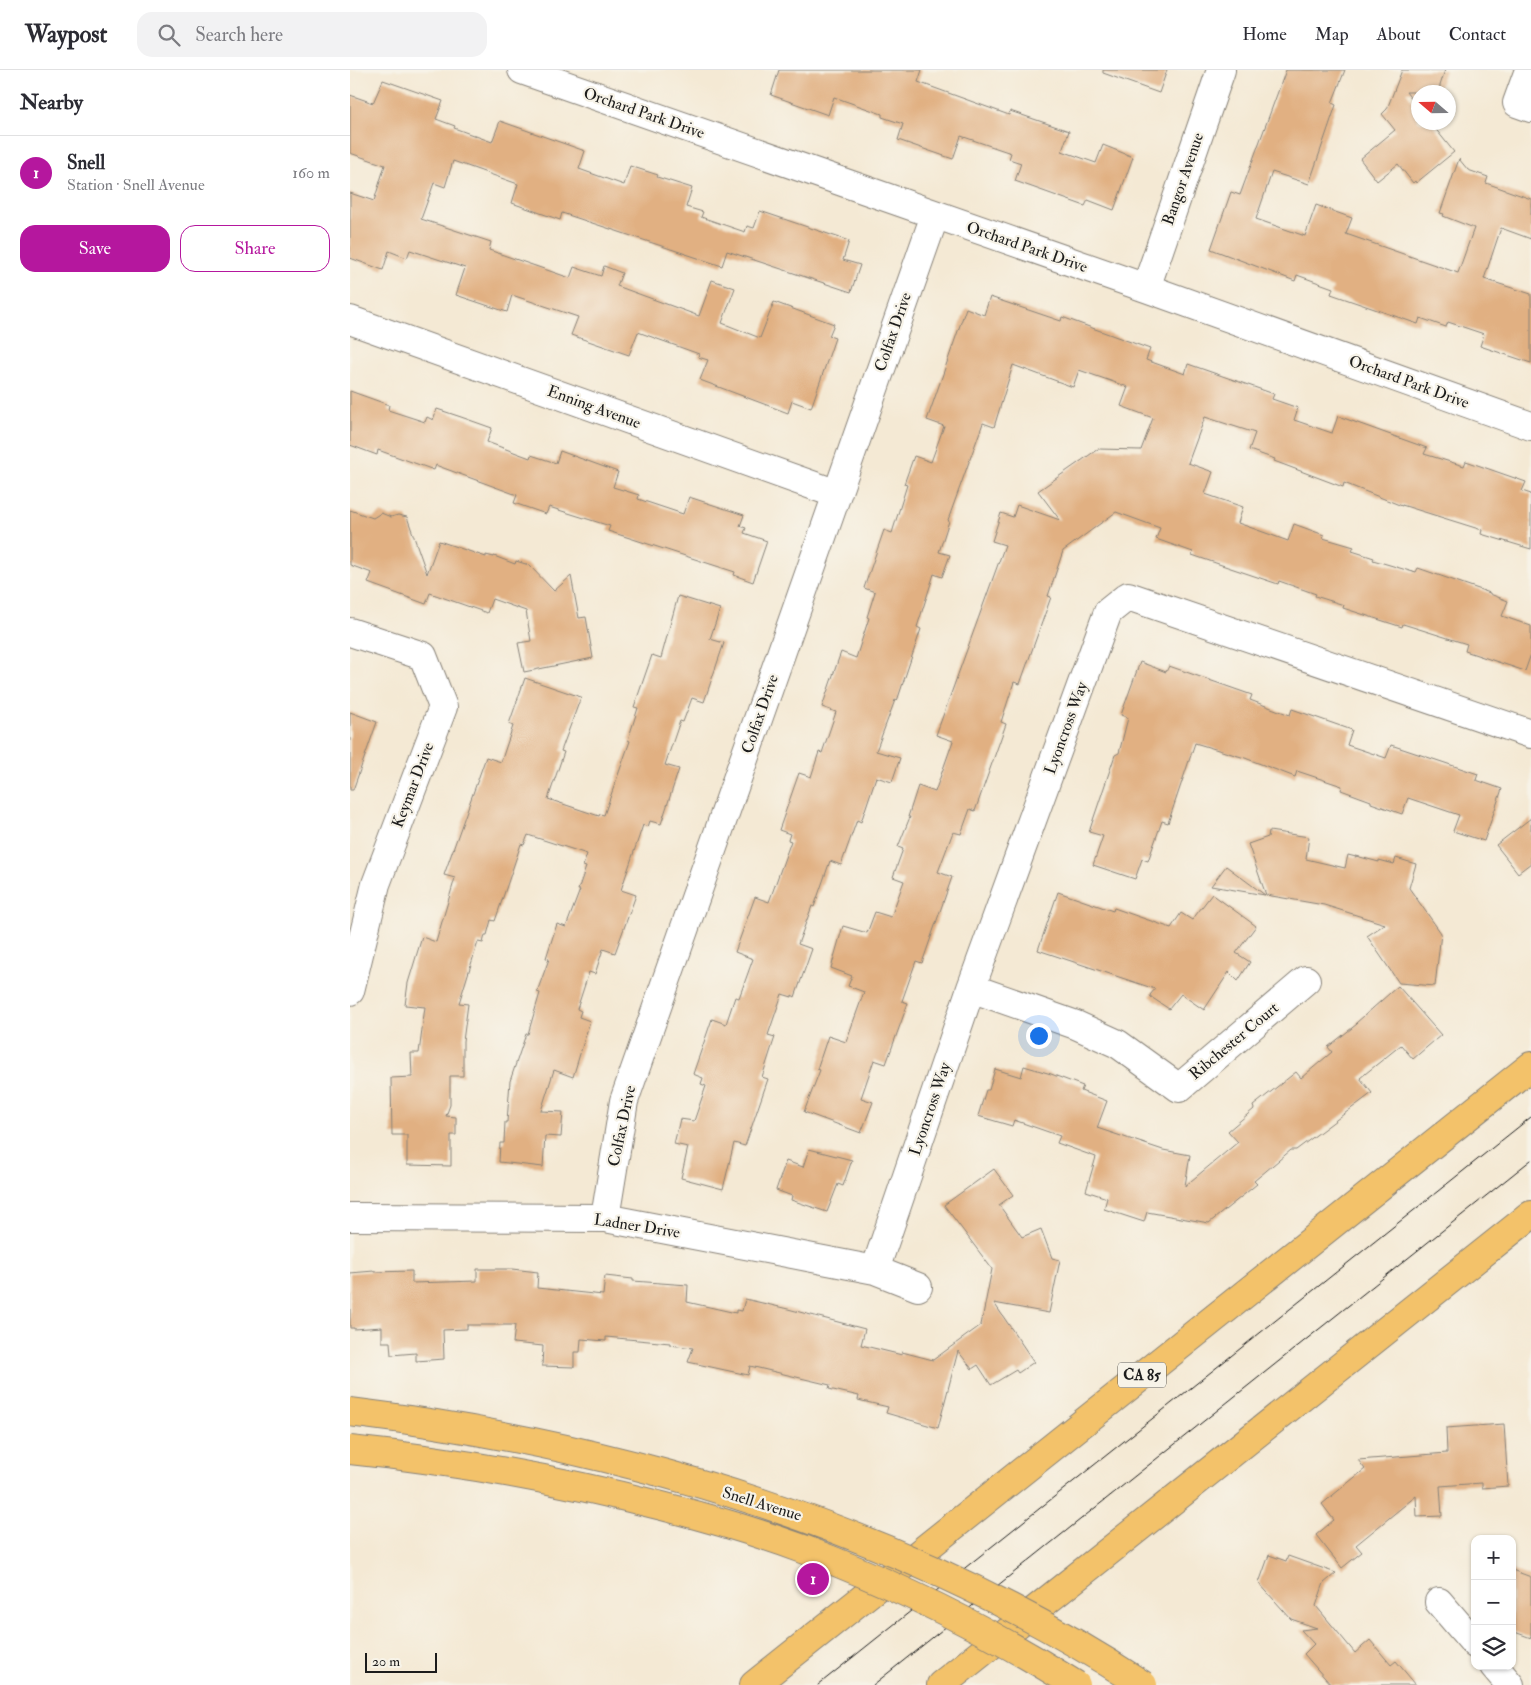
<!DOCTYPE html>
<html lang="en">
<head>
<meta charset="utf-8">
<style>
	body { margin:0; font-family:"IM FELL Double Pica",serif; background:#f2f2f3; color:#2b2b33 }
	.controls { position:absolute; right:15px; bottom:15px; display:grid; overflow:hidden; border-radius:10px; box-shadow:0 1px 4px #0004 }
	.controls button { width:45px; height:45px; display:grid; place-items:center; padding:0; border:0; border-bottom:1px solid #e1e1e2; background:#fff; color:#2b2b33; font:25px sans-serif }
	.compass { position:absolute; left:1061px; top:15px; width:45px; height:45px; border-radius:50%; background:#fff; box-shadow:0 1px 4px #0004; rotate:290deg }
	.scale { position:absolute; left:15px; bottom:12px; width:72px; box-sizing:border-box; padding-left:5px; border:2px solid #1c1c1c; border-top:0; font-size:14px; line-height:18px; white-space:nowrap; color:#1c1c1c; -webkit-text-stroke:4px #f7f3e8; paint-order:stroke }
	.you { position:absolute; left:688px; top:965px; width:18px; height:18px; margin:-12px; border:4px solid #fff; border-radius:50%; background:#1a73e8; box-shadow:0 0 0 8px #1a73e833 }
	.badge { display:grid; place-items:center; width:32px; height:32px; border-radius:50%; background:#b5179e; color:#fff; font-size:16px; font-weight:700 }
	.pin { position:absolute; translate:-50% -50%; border:2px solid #fff; box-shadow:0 1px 5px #0006 }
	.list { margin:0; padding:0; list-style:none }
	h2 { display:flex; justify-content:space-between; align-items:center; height:65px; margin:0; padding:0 20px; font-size:21px }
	h2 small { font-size:16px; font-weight:400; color:#7c7c81 }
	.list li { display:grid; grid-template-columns:32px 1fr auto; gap:15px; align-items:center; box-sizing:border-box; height:75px; padding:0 20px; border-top:1px solid #e1e1e2 }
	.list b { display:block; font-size:19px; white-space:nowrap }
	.list p { margin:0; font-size:16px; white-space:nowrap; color:#7c7c81 }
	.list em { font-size:16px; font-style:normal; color:#7c7c81 }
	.actions { display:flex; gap:10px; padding:15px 20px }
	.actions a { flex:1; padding:11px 0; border:1px solid #b5179e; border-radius:15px; text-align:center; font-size:18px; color:#b5179e }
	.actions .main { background:#b5179e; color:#fff }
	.icon { flex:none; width:28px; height:28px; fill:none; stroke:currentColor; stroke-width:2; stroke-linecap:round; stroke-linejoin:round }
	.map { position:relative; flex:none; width:1181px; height:1615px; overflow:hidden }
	header { display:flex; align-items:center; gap:30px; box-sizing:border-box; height:70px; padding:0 25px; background:#fff; border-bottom:1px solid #e1e1e2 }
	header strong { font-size:24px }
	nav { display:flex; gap:28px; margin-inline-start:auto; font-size:18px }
	.search { width:350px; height:45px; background:#f2f2f3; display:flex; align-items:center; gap:12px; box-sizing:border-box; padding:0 18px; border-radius:15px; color:#7c7c81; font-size:19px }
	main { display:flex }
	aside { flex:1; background:#fff }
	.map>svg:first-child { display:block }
	.building { fill:#e1b082 }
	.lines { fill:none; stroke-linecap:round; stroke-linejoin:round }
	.minor-casing { stroke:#888278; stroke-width:30 }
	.highway-casing { stroke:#888278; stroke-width:30 }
	.minor { stroke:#fff; stroke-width:28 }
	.highway { stroke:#f3c26a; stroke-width:28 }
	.tram { stroke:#1c1c1c; stroke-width:1 }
	.major-bridge-casing { stroke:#888278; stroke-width:30; stroke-linecap:butt }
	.major-bridge { stroke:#f3c26a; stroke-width:28 }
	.labels { text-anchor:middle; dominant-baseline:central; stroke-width:4.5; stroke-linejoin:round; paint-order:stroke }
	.shield { fill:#f7f3e8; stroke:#5e5c59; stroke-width:1 }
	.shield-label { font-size:15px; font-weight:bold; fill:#1c1c1c }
	.street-label { font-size:16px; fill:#1c1c1c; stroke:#f7f3e8 }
</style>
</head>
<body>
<header>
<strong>Waypost</strong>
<div class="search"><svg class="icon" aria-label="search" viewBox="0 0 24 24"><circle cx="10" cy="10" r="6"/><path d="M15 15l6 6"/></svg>Search here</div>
<nav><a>Home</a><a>Map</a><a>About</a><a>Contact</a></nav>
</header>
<main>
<aside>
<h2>Nearby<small></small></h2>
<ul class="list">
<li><span class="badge">1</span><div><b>Snell</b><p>Station · Snell Avenue</p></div><em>160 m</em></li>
</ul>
<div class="actions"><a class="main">Save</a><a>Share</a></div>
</aside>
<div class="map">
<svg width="1181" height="1615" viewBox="0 0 1181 1615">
	<rect width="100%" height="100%" fill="#f7f3e8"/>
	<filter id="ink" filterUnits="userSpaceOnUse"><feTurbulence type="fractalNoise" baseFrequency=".02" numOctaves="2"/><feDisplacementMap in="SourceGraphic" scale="10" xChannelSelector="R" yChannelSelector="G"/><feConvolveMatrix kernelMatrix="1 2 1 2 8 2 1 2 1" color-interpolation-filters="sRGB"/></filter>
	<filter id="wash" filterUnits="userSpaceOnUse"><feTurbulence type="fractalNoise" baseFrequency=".0096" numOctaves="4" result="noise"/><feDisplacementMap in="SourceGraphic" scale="20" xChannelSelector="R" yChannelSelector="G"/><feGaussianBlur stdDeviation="1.12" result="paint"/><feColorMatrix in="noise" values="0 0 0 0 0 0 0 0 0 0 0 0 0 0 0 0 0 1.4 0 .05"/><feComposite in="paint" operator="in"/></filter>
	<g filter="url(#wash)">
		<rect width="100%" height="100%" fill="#f4e9d4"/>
		<g id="blocks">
			<path class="building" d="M 429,0 L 572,0 L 568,12 L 659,45 L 660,41 L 719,61 L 712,81 L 746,93 L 753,75 L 783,87 L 764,140 L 738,130 L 735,136 L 665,111 L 671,93 L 659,89 L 661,83 L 611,66 L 603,89 L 548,70 L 553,54 L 532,47 L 532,44 L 484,27 L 478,45 L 421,25 Z
				M 753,0 L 817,0 L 809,23 L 753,3 Z
				M 936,0 L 995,0 L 982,33 L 986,35 L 959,114 L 922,102 L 906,149 L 955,166 L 966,135 L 1002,148 L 996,164 L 1108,203 L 1124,158 L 1093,146 L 1094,144 L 1090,143 L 1109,89 L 1118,100 L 1138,107 L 1136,113 L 1181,129 L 1181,169 L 1151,158 L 1134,209 L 1181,224 L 1181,293 L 1130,276 L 1134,264 L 1098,252 L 1096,257 L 1070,248 L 1068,254 L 981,224 L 983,218 L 947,205 L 945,211 L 861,179 L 881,122 L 890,125 Z
				M 1052,0 L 1095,0 L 1088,22 L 1056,22 L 1068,38 L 1068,52 L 1080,52 L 1104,82 L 1066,113 L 1065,111 L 1063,113 L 1048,94 L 1027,111 L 1010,89 L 1045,60 L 1032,44 L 1037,39 Z
				M 33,10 L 93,31 L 86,49 L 105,56 L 104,58 L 142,72 L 150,51 L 235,81 L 229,99 L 274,115 L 280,96 L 308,105 L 307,107 L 342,118 L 336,137 L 353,142 L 351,147 L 395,162 L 397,156 L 404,158 L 410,141 L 499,171 L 493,190 L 510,195 L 501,222 L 377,181 L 372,196 L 212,143 L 210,150 L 162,133 L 168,114 L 103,91 L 95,117 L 84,113 L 71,149 L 141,172 L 139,180 L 220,208 L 224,197 L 251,206 L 254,196 L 272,203 L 267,216 L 349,246 L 362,210 L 385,218 L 372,253 L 410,268 L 424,232 L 484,254 L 479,266 L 485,268 L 461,338 L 442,331 L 438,343 L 350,310 L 358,290 L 348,287 L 349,284 L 288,262 L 279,285 L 221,265 L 228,247 L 162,225 L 157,242 L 106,225 L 115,198 L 60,180 L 57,188 L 39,181 L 33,200 L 0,188 L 0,123 L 24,131 L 35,95 L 0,83 L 0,25 L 23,33 Z
				M 640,227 L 711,251 L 712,247 L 800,279 L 796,290 L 835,304 L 838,294 L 924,324 L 922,329 L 948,338 L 944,350 L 982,363 L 988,346 L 1077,378 L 1074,384 L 1114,396 L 1116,391 L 1176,412 L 1172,421 L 1181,424 L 1181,479 L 1131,464 L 1132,460 L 1052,435 L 1052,436 L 994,413 L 993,417 L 924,391 L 925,389 L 899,380 L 905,363 L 855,347 L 838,393 L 863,402 L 855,424 L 893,437 L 888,453 L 938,471 L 944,454 L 974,465 L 973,468 L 1004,477 L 1002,481 L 1024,488 L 1023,490 L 1063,502 L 1063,501 L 1066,502 L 1068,498 L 1140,523 L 1140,524 L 1158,531 L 1152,546 L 1181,556 L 1181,584 L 1175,601 L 1115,581 L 1117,574 L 1053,554 L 1052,557 L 993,538 L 994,535 L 965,526 L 966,524 L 929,511 L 928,514 L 842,485 L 843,482 L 806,469 L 810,458 L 766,442 L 713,481 L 698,526 L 701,527 L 670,614 L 664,612 L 651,652 L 656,654 L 625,741 L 620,739 L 611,764 L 603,762 L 588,802 L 602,807 L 572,893 L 566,891 L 552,931 L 558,933 L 536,994 L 524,990 L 511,1028 L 523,1032 L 511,1063 L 454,1042 L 470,1000 L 467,999 L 478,966 L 496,972 L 514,922 L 498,916 L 502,906 L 481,898 L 493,856 L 517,863 L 525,842 L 541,847 L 554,811 L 543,807 L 553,779 L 548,777 L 560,747 L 558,747 L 568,716 L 585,722 L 603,671 L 586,665 L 655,475 L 642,471 L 651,443 L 663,447 L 667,435 L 710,450 L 688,421 L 748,379 L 791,380 L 803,348 L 771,336 L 778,317 L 729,300 L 723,317 L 663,295 L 644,357 L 633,353 L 598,450 L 599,451 L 589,482 L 600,485 L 592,507 L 584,504 L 567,557 L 571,559 L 547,631 L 545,630 L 526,681 L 550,688 L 542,712 L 526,707 L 511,752 L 507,750 L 491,795 L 480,791 L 464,837 L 462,836 L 448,874 L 462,879 L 445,927 L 442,925 L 442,927 L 432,924 L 418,965 L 425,967 L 412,1007 L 418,1009 L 395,1076 L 384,1073 L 373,1119 L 331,1108 L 338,1077 L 324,1074 L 330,1049 L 344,1051 L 356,1016 L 351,1014 L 353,1008 L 343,1004 L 362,949 L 376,954 L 385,927 L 389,928 L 403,889 L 385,882 L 405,827 L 419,832 L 441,771 L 438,770 L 440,764 L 429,760 L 449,703 L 461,707 L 469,682 L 472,683 L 486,642 L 472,637 L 491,582 L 506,588 L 519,548 L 517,547 L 525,522 L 514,518 L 534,460 L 542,463 L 557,415 L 554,414 L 564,386 L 581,392 L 594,356 L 577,350 L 616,238 L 634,245 Z
				M 0,321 L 39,335 L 38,340 L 75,352 L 77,347 L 83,350 L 87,339 L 111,347 L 142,358 L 137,372 L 180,388 L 181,385 L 206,393 L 210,381 L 268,402 L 263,417 L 289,425 L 288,429 L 333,444 L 339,427 L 394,445 L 390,456 L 396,458 L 394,463 L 417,471 L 403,512 L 384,505 L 385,502 L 258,461 L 260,456 L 199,437 L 196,444 L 164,433 L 167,425 L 88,396 L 86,395 L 84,400 L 28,380 L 27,385 L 0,375 Z
				M 0,440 L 23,448 L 31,443 L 41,447 L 48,445 L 57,447 L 77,504 L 89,471 L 136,487 L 136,485 L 144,487 L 144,486 L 165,494 L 166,491 L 179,495 L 204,521 L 221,506 L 229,548 L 236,547 L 243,588 L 174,602 L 168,573 L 181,571 L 176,541 L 142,529 L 137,543 L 80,523 L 76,534 L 18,513 L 22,503 L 0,495 Z
				M 328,526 L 370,539 L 360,569 L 374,573 L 354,632 L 342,628 L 333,652 L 330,651 L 315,695 L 329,699 L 311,754 L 300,751 L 298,757 L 293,755 L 271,820 L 286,825 L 265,883 L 253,879 L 245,904 L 239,902 L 227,939 L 231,941 L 229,947 L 240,951 L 223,1007 L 204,1000 L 191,1041 L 213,1042 L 211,1067 L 195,1066 L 193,1097 L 149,1092 L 150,1073 L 154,1073 L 155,1052 L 157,1052 L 160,1011 L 176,964 L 178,964 L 190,923 L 187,922 L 199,889 L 196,888 L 207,854 L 216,857 L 230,820 L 228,820 L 236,797 L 233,796 L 237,784 L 178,765 L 174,775 L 171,774 L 145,851 L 141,850 L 137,865 L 135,865 L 133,873 L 128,872 L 109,933 L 118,934 L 113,971 L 113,1006 L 100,1006 L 100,1035 L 96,1046 L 106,1047 L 106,1065 L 101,1065 L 101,1096 L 57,1095 L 57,1065 L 42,1065 L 41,1008 L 62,1007 L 61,983 L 69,983 L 75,937 L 55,935 L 58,913 L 72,867 L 86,872 L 105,808 L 94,805 L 136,687 L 151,692 L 163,656 L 159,654 L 175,608 L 231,627 L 211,681 L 214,682 L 198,729 L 249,746 L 250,744 L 254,745 L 280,671 L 278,670 L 288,638 L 284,637 L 302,585 L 311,588 Z
				M 790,592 L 816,602 L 819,596 L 902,625 L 900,630 L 940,645 L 942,639 L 1002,660 L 997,675 L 1036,688 L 1041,675 L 1128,704 L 1126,710 L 1152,719 L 1134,771 L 1103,761 L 1109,745 L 1058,728 L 1052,744 L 1021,733 L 1021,731 L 991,720 L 992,716 L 947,701 L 945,707 L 895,688 L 845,673 L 818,753 L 812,751 L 798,791 L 792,789 L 785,809 L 743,795 L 753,766 L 739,762 L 765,685 L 769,683 L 778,648 L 771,645 Z
				M 0,642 L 27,652 L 3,720 L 0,720 Z
				M 1181,748 L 1181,793 L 1168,803 L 1146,775 Z
				M 919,761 L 959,767 L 956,789 L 995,798 L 998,785 L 1006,787 L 1006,786 L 1029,792 L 1029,790 L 1044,794 L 1046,788 L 1066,794 L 1059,818 L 1091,863 L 1085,916 L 1049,913 L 1017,866 L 1035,854 L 974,835 L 916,825 L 898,774 L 918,767 Z
				M 876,796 L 915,825 L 861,816 Z
				M 708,822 L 763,841 L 764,838 L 821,858 L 831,843 L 842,850 L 862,824 L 906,856 L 886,883 L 900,892 L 888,911 L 879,902 L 854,940 L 831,924 L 819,939 L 801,927 L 800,925 L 805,919 L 688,880 Z
				M 1048,916 L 1091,965 L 1063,989 L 1051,975 L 1010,1008 L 1022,1023 L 946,1080 L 941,1080 L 904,1111 L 907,1114 L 859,1153 L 797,1142 L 794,1152 L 754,1139 L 757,1128 L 736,1121 L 746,1087 L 707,1073 L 710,1066 L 664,1050 L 662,1056 L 628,1046 L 636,1020 L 639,1020 L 645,999 L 671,1007 L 674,996 L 701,1004 L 733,1016 L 731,1021 L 757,1031 L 747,1058 L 813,1080 L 840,1085 L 835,1116 L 888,1072 L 878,1061 L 904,1039 L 903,1036 L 946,1002 L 951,1008 L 982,982 L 978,977 L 1007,954 L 1006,953 Z
				M 459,1079 L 502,1090 L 493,1116 L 488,1114 L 477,1142 L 441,1130 L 442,1126 L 426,1120 L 436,1091 L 453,1097 Z
				M 644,1099 L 663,1125 L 649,1135 L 672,1167 L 691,1159 L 702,1188 L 710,1190 L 699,1243 L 644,1233 L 684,1292 L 668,1303 L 666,1300 L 641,1315 L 628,1295 L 622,1299 L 608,1281 L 588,1358 L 536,1343 L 538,1337 L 508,1330 L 509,1326 L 479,1319 L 480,1315 L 400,1296 L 398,1305 L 338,1292 L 343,1278 L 320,1275 L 320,1273 L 256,1267 L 256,1271 L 231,1269 L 230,1282 L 224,1282 L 224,1297 L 192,1296 L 193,1276 L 163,1273 L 165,1255 L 117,1255 L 117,1259 L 93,1260 L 94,1289 L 66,1291 L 66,1283 L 41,1285 L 40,1272 L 32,1272 L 32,1257 L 4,1259 L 4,1258 L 0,1258 L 0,1203 L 24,1201 L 24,1202 L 62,1201 L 62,1213 L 127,1211 L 127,1199 L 162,1199 L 188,1202 L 187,1218 L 253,1225 L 255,1206 L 283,1209 L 283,1211 L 338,1215 L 337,1232 L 386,1243 L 386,1240 L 392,1241 L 395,1229 L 438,1239 L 515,1259 L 511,1275 L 552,1285 L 552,1282 L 583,1290 L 631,1255 L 642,1199 L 594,1135 Z
				M 1154,1354 L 1158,1416 L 1132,1418 L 1132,1413 L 1090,1416 L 1092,1446 L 1067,1447 L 1066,1426 L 1006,1475 L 1012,1482 L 992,1498 L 966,1465 L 984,1450 L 972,1434 L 1015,1399 L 1008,1390 L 1097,1383 L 1096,1358 Z
				M 919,1485 L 936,1491 L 938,1486 L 986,1503 L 974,1513 L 966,1536 L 1005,1583 L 1020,1570 L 1041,1595 L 1046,1591 L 1066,1615 L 981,1615 L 954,1584 L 964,1574 L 951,1560 L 967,1558 L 941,1549 L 909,1513 Z
				M 1162,1500 L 1181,1507 L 1181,1568 L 1162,1561 Z"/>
		</g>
	</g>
	<g filter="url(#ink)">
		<use href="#blocks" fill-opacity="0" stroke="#888278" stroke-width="1"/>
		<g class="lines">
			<g class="minor-casing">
				<path id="minor" d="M 172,0 L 796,218 L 1181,356
					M 1179,0 L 1167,33 L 1181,38
					M 796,218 L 871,0
					M 0,250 L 487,424
					M 0,562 L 73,586 L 93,637 L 26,814 L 0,921
					M 621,918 L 726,955 L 768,974 L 829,1018 L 956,910
					M 0,1147 L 255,1148 L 525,1200 L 568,1217
					M 255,1148 L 274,1031 L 585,145
					M 525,1200 L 621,918 L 758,542 L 778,526 L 1181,664
					M 1089,1532 L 1125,1574
					M 1144,1596 L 1160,1615"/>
			</g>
			<g class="highway-casing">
				<path id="highway" d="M 404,1615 L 1181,996
					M 591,1615 L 1181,1145"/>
			</g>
			<use href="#minor" class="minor"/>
			<use href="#highway" class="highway"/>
			<path class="tram" d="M 468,1615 L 1181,1047
				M 523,1615 L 1181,1090"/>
			<g class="major-bridge-casing">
				<path id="major-bridge" d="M 0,1342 C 278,1376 557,1460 793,1615
					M 0,1380 C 107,1391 208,1409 312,1436 C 359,1448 407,1462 453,1479 C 548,1515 640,1561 726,1615"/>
			</g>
			<use href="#major-bridge" class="major-bridge"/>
		</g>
	</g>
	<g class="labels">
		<rect class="shield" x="768" y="1292.5" width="48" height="25" rx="4"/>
		<g class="shield-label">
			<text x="792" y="1305">CA 85</text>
		</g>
		<g class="street-label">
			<text transform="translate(294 43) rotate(19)">Orchard Park Drive</text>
			<text transform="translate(833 109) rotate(-71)">Bangor Avenue</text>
			<text transform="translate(677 177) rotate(19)">Orchard Park Drive</text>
			<text transform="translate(543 262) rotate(-71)">Colfax Drive</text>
			<text transform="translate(1059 312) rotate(20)">Orchard Park Drive</text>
			<text transform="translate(244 337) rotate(20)">Enning Avenue</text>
			<text transform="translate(410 644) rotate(-71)">Colfax Drive</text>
			<text transform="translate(716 658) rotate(-70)">Lyoncross Way</text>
			<text transform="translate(63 715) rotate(-69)">Keymar Drive</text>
			<text transform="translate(884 971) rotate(-40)">Ribchester Court</text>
			<text transform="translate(580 1039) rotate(-71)">Lyoncross Way</text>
			<text transform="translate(272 1056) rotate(-78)">Colfax Drive</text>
			<text transform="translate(287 1156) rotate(9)">Ladner Drive</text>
			<text transform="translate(412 1434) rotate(17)">Snell Avenue</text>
		</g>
	</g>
</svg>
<div class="controls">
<button>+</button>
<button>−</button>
<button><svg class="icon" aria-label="layers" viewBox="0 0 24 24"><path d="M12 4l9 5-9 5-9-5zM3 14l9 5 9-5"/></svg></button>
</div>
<svg class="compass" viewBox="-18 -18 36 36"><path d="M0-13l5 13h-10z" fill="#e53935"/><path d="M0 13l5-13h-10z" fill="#7c7c81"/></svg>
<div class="scale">20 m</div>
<div class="you"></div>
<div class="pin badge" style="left:463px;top:1509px">1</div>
</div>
</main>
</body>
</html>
